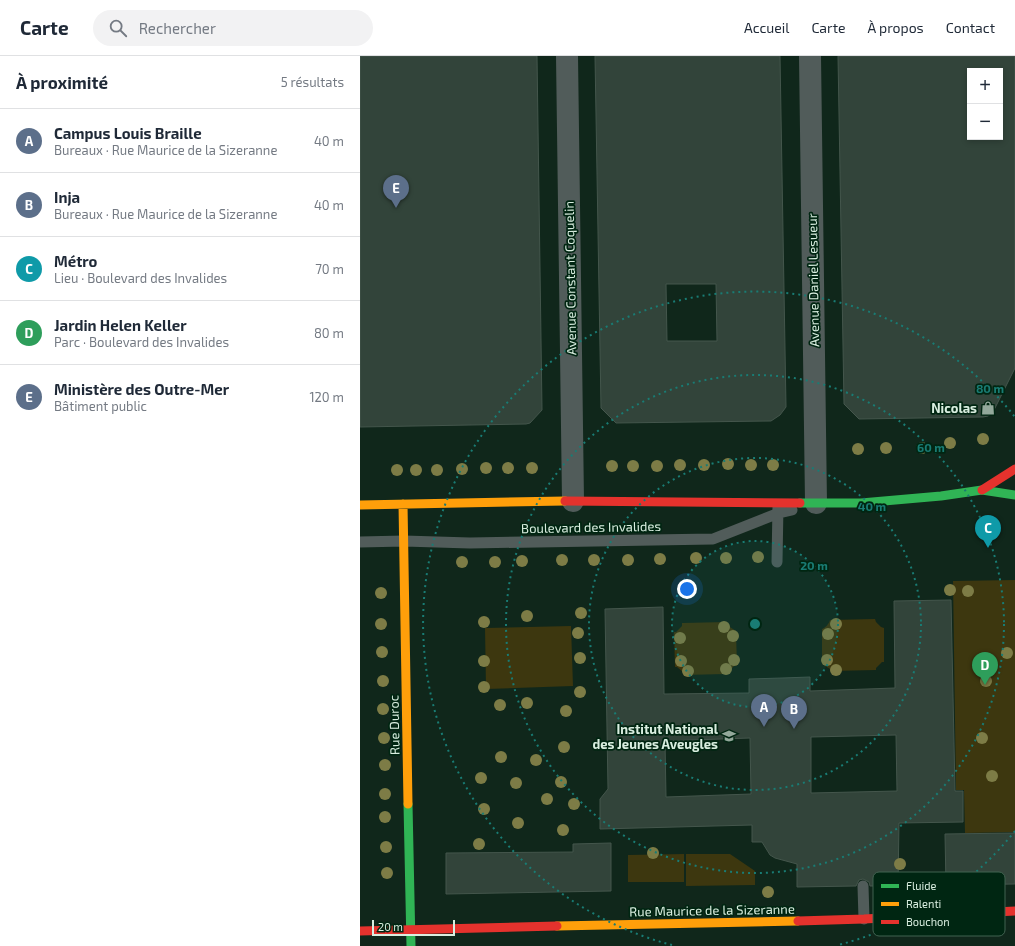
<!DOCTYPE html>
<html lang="fr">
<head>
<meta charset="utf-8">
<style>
	body { margin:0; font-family:"Exo 2",sans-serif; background:#f2f2f3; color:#1f2937 }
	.controls { position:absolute; right:12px; top:12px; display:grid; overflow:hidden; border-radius:0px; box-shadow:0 2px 6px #0003 }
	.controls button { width:36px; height:36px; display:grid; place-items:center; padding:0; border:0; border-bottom:1px solid #e0e1e3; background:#fff; color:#1f2937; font:20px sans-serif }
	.scale { position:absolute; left:12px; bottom:10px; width:83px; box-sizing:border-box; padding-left:4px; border:2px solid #d9eee0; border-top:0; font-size:11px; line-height:14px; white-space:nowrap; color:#d9eee0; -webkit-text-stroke:3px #002612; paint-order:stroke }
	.you { position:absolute; left:327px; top:533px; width:14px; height:14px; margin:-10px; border:3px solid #fff; border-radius:50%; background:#1a73e8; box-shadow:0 0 0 6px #1a73e833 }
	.badge { display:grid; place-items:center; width:26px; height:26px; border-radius:50%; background:#b45309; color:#fff; font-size:13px; font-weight:700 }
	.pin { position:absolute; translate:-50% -33px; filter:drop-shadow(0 1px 2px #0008) }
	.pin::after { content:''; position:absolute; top:21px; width:14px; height:12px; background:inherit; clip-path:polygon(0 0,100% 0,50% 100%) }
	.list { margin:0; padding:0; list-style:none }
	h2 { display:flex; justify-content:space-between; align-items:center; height:52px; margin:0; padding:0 16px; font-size:17px }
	h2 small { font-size:13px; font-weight:400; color:#747a83 }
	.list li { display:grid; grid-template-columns:26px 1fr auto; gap:12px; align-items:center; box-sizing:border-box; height:64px; padding:0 16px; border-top:1px solid #e0e1e3 }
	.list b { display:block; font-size:15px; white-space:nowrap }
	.list p { margin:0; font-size:13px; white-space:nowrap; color:#747a83 }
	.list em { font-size:13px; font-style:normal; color:#747a83 }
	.icon { flex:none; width:22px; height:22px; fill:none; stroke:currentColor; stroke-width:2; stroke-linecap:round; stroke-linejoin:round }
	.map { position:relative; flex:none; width:655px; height:890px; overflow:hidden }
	header { display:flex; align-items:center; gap:24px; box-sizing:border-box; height:56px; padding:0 20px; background:#fff; border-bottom:1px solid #e0e1e3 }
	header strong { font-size:19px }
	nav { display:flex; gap:22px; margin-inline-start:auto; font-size:14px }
	.search { width:280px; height:36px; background:#f2f2f3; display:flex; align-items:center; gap:10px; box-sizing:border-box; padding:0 14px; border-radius:22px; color:#747a83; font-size:15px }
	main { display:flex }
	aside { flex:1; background:#fff }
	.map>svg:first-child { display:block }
	.green { fill:#3d370f }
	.building { fill:#32443a; stroke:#44564c; fill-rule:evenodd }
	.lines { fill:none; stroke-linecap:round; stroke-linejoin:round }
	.lane { stroke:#515c5a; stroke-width:11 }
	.street { stroke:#515c5a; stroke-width:22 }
	.fast { stroke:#30b455; stroke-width:9 }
	.slow { stroke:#ff9f0a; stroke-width:9 }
	.jam { stroke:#e5322d; stroke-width:9 }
	.tree { fill:#7d7c46 }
	.ring { fill:none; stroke:#197c74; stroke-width:2; stroke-dasharray:2 4 }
	.labels { text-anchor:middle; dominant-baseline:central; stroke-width:3.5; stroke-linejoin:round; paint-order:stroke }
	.street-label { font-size:13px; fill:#d9eee0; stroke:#002612 }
	.poi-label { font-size:13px; font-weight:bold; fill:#d9eee0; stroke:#002612; text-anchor:end }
	.key { fill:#002612; stroke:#416250; stroke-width:1 }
	.key-label { font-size:11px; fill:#d9eee0 }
	.centre { fill:#197c74; stroke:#002612; stroke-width:2 }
	.ring-label { font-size:12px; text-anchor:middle; font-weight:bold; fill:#197c74; stroke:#002612; stroke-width:3.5; stroke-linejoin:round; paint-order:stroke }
</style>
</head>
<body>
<header>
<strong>Carte</strong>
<div class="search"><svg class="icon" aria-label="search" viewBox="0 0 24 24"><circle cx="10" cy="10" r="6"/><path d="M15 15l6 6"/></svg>Rechercher</div>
<nav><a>Accueil</a><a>Carte</a><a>À propos</a><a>Contact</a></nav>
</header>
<main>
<aside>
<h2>À proximité<small>5 résultats</small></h2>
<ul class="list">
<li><span class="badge" style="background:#5c6f8a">A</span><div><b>Campus Louis Braille</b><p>Bureaux · Rue Maurice de la Sizeranne</p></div><em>40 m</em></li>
<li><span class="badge" style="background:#5c6f8a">B</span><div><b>Inja</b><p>Bureaux · Rue Maurice de la Sizeranne</p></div><em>40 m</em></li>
<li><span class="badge" style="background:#0f9aa8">C</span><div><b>Métro</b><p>Lieu · Boulevard des Invalides</p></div><em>70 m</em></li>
<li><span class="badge" style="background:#2e9e5b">D</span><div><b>Jardin Helen Keller</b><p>Parc · Boulevard des Invalides</p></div><em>80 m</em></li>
<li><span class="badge" style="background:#5c6f8a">E</span><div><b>Ministère des Outre-Mer</b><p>Bâtiment public</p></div><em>120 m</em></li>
</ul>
</aside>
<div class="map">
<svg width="655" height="890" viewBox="0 0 655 890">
	<rect width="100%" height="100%" fill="#10271b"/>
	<path class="green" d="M 655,524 L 655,776 L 605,777 L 604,734 L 596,734 L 593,525 Z
		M 515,563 L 516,566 L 521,571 L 524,572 L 524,606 L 522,606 L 516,612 L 516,614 L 471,615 L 470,613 L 462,608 L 462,573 C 465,572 469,568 470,564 Z
		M 366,566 L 367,569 L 376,575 L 377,610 L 374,610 L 367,618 L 323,619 L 323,616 L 317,611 L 315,611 L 314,576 L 316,576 L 322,570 L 322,567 Z
		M 211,570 L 213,630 L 126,633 L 125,572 Z
		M 324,798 L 324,826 L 268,826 L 268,799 Z
		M 326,798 L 370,798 L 395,815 L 395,829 L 326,830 Z"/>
	<path class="building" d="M 0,0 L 177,0 L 182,354 L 170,367 L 166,368 L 0,371 Z
		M 235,0 L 420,0 L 426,351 L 420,359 L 411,365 L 256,367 L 241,352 ZM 306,228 L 356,228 L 357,285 L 307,285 Z
		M 478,0 L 655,0 L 655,312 L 635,352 L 632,357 L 628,360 L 623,361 L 499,363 L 484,348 ZM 610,15 L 640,15 L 640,81 L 610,81 Z
		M 591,544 L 595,735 L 603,735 L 603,766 L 539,767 L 538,830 L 510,830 L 509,826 L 503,823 L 499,824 L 496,830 L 437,831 L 437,808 L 415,802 L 410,799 L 402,786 L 392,786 L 392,769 L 240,773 L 240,743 L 248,733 L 245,553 L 303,551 L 304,638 L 389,637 L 389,623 L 422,622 L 450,621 L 450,635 L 535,632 L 534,545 ZM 536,679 L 537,735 L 451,737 L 451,681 ZM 390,682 L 391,738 L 306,741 L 305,685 Z
		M 655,777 L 655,828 L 586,829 L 585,778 Z
		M 251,787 L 251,835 L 86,838 L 86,797 L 213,796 L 213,788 Z"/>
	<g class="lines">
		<path class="lane" d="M 0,486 L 44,485 L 110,487 L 353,483 L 419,457 L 432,454
			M 417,506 L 418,450
			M 503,830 L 504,863"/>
		<path class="street" d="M 207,0 L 213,445
			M 450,0 L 456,447"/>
		<path class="fast" d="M 440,447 L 501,447 L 581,440 L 622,434 L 655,439
			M 48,748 L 51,890"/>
		<path class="slow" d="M 43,448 L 48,748
			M 0,449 L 205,445
			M 197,870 L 438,865"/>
		<path class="jam" d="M 622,434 L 655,413
			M 205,445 L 440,447
			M 438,865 L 504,863 L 655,855
			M 0,875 L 197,870"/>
	</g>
	<g class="tree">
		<circle cx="623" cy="383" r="6"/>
		<circle cx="590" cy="387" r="6"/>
		<circle cx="526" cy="392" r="6"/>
		<circle cx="562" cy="392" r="6"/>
		<circle cx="498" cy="393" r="6"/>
		<circle cx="368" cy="408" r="6"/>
		<circle cx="320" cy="409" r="6"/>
		<circle cx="344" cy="409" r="6"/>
		<circle cx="391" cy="409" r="6"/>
		<circle cx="413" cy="409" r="6"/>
		<circle cx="252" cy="410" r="6"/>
		<circle cx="273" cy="410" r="6"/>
		<circle cx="297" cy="410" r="6"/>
		<circle cx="126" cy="412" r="6"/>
		<circle cx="148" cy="412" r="6"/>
		<circle cx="172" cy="412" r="6"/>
		<circle cx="102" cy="413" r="6"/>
		<circle cx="37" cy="414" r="6"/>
		<circle cx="56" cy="414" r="6"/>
		<circle cx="77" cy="414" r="6"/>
		<circle cx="398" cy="501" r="6"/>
		<circle cx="336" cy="502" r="6"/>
		<circle cx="366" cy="502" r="6"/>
		<circle cx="300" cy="503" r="6"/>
		<circle cx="202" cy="504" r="6"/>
		<circle cx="234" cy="504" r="6"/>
		<circle cx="268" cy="504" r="6"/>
		<circle cx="162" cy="505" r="6"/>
		<circle cx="102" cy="506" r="6"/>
		<circle cx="135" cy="506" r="6"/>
		<circle cx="590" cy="534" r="6"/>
		<circle cx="608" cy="535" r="6"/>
		<circle cx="21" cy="537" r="6"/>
		<circle cx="221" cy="557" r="6"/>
		<circle cx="167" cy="560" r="6"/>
		<circle cx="124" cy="566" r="6"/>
		<circle cx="21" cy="568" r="6"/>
		<circle cx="476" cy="568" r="6"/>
		<circle cx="364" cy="571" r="6"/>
		<circle cx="218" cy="577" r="6"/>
		<circle cx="468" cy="578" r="6"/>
		<circle cx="373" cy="580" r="6"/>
		<circle cx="320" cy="582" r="6"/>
		<circle cx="22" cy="596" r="6"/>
		<circle cx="647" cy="597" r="6"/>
		<circle cx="220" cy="602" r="6"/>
		<circle cx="374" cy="604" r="6"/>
		<circle cx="467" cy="604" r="6"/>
		<circle cx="124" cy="605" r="6"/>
		<circle cx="321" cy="605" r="6"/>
		<circle cx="366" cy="613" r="6"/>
		<circle cx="476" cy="614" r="6"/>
		<circle cx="328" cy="615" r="6"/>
		<circle cx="23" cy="625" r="6"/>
		<circle cx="626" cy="625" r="6"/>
		<circle cx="124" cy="631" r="6"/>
		<circle cx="220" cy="636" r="6"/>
		<circle cx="167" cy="647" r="6"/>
		<circle cx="140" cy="649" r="6"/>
		<circle cx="23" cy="653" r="6"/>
		<circle cx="206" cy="655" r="6"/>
		<circle cx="24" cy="682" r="6"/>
		<circle cx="622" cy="682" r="6"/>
		<circle cx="204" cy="691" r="6"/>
		<circle cx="141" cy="701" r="6"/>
		<circle cx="176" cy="704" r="6"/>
		<circle cx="25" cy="709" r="6"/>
		<circle cx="632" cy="720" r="6"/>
		<circle cx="121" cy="722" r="6"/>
		<circle cx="201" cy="726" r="6"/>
		<circle cx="156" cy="727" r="6"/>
		<circle cx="25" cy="738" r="6"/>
		<circle cx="187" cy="743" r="6"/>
		<circle cx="214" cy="748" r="6"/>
		<circle cx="124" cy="753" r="6"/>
		<circle cx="25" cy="761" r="6"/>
		<circle cx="158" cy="767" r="6"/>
		<circle cx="203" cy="774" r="6"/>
		<circle cx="119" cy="788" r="6"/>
		<circle cx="26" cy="791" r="6"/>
		<circle cx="293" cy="797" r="6"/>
		<circle cx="540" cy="808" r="6"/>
		<circle cx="27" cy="817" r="6"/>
		<circle cx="408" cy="836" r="6"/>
	</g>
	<circle cx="395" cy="568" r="83" fill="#197c74" fill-opacity=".12"/>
	<g class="ring">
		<circle cx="395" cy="568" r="83"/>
		<circle cx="395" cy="568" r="166"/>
		<circle cx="395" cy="568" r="249"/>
		<path d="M655 775A332 332 0 0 1 478 889M312 889A332 332 0 1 1 655 361"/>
	</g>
	<defs>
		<g id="shop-bare" transform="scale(1.08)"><path d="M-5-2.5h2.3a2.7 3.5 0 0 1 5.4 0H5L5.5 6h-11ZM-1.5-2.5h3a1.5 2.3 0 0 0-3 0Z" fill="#93a89b" stroke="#002612" stroke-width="2.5" paint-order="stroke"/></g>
		<g id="school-bare" transform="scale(1.08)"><path d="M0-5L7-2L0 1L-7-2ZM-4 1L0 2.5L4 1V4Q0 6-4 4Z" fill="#93a89b" stroke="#002612" stroke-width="2.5" paint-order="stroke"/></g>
	</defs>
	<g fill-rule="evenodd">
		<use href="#shop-bare" x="628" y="352"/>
		<use href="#school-bare" x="369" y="680"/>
	</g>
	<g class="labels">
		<g class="street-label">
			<text transform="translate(210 222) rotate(-91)">Avenue Constant Coquelin</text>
			<text transform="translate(453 224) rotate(-91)">Avenue Daniel Lesueur</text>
			<text transform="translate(231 471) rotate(-1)">Boulevard des Invalides</text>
			<text transform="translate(34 669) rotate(-91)">Rue Duroc</text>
			<text transform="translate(352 854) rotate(-1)">Rue Maurice de la Sizeranne</text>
		</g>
		<g class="poi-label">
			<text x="617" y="352">Nicolas</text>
			<text x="358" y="673">Institut National<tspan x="358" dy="15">des Jeunes Aveugles</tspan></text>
		</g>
	</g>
	<rect x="513" y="816" width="132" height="64" rx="6" class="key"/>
	<rect x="521" y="828" width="18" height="4" fill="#30b455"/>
	<rect x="521" y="846" width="18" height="4" fill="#ff9f0a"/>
	<rect x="521" y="864" width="18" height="4" fill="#e5322d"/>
	<g class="key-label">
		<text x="546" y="834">Fluide</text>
		<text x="546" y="852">Ralenti</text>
		<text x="546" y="870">Bouchon</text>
	</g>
	<circle cx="395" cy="568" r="6" class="centre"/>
	<g class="ring-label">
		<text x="630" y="337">80 m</text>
		<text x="571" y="396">60 m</text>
		<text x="512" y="455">40 m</text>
		<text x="454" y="514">20 m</text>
	</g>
</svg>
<div class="controls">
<button>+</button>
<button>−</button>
</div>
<div class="scale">20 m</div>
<div class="you"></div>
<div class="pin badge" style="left:404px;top:671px;background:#5c6f8a">A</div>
<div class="pin badge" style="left:434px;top:673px;background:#5c6f8a">B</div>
<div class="pin badge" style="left:628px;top:492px;background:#0f9aa8">C</div>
<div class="pin badge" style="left:625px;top:629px;background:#2e9e5b">D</div>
<div class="pin badge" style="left:36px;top:152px;background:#5c6f8a">E</div>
</div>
</main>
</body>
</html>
